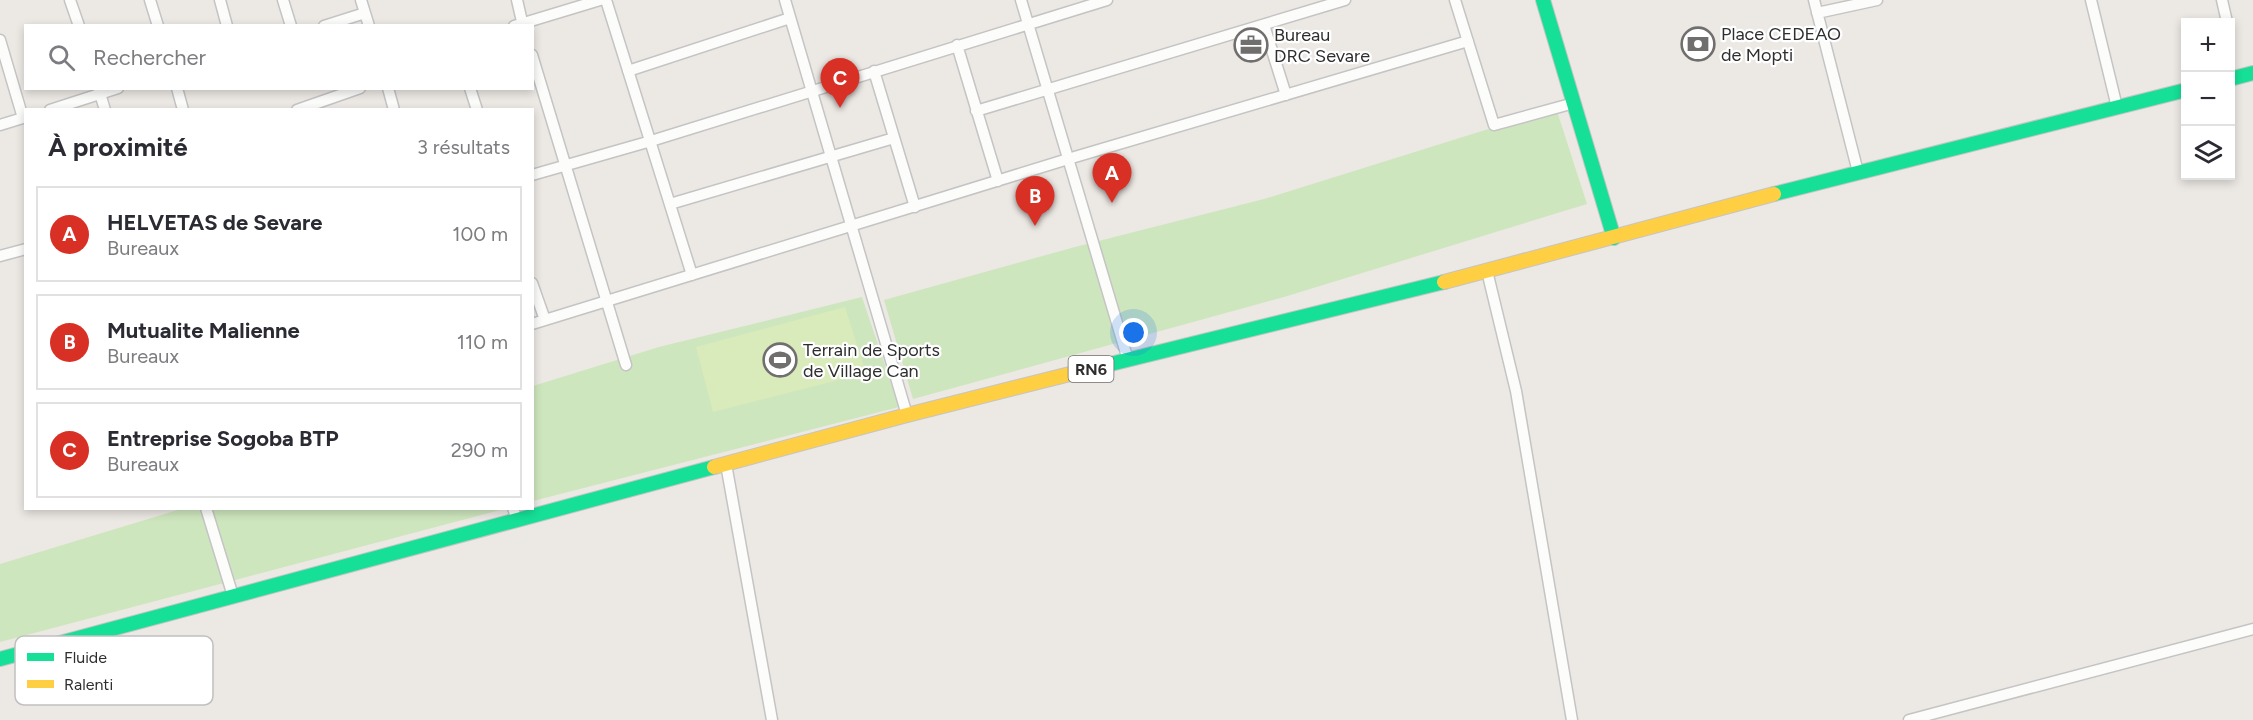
<!DOCTYPE html>
<html lang="fr">
<head>
<meta charset="utf-8">
<style>
	body { margin:0; font-family:Figtree,sans-serif; background:#f7f7f7; color:#2b2b33 }
	.controls { position:absolute; right:18px; top:18px; display:grid; overflow:hidden; border-radius:0px; box-shadow:0 3px 9px #0003 }
	.controls button { width:54px; height:54px; display:grid; place-items:center; padding:0; border:0; border-bottom:2px solid #e1e1e2; background:#fff; color:#2b2b33; font:30px sans-serif }
	.you { position:absolute; left:1134px; top:333px; width:21px; height:21px; margin:-15px; border:4px solid #fff; border-radius:50%; background:#1a73e8; box-shadow:0 0 0 9px #1a73e833 }
	.badge { display:grid; place-items:center; width:39px; height:39px; border-radius:50%; background:#d93025; color:#fff; font-size:20px; font-weight:700 }
	.pin { position:absolute; translate:-50% -50px; filter:drop-shadow(0 2px 3px #0008) }
	.pin::after { content:''; position:absolute; top:32px; width:21px; height:18px; background:inherit; clip-path:polygon(0 0,100% 0,50% 100%) }
	.list { margin:0; padding:0; list-style:none }
	h2 { display:flex; justify-content:space-between; align-items:center; height:78px; margin:0; padding:0 24px; font-size:26px }
	h2 small { font-size:20px; font-weight:400; color:#7c7c81 }
	.list li { display:grid; grid-template-columns:39px 1fr auto; gap:18px; align-items:center; box-sizing:border-box; height:96px; margin:0 12px 12px; padding:0 12px; border:2px solid #e1e1e2; border-radius:0px }
	.list b { display:block; font-size:22px; white-space:nowrap }
	.list p { margin:0; font-size:20px; white-space:nowrap; color:#7c7c81 }
	.list em { font-size:20px; font-style:normal; color:#7c7c81 }
	.icon { flex:none; width:33px; height:33px; fill:none; stroke:currentColor; stroke-width:2; stroke-linecap:round; stroke-linejoin:round }
	.map { position:relative; flex:none; width:2253px; height:720px; overflow:hidden }
	.search { position:absolute; background:#fff; box-shadow:0 3px 9px #0003; left:24px; top:24px; width:510px; height:66px; display:flex; align-items:center; gap:15px; box-sizing:border-box; padding:0 21px; border-radius:0px; color:#7c7c81; font-size:22px }
	.panel { position:absolute; background:#fff; box-shadow:0 3px 9px #0003; left:24px; top:108px; width:510px; height:402px; border-radius:0px }
	.map>svg:first-child { display:block }
	.green { fill:#cee6be }
	.pitch { fill:#d9eabb }
	.lines { fill:none; stroke-linecap:round; stroke-linejoin:round }
	.street-casing { stroke:#c5c4c5; stroke-width:13 }
	.fast-casing { stroke:#c5c4c5; stroke-width:16 }
	.slow-casing { stroke:#c5c4c5; stroke-width:16 }
	.street { stroke:#fcfcfb; stroke-width:10 }
	.fast { stroke:#16e098; stroke-width:14 }
	.slow { stroke:#ffcf43; stroke-width:14 }
	.labels { text-anchor:middle; dominant-baseline:central; stroke-width:4.5; stroke-linejoin:round; paint-order:stroke }
	.shield { fill:#fff; stroke:#6d6d6d; stroke-width:1.5 }
	.shield-label { font-size:16px; font-weight:bold; fill:#2e2e2e }
	.poi-label { font-size:18px; fill:#2e2e2e; stroke:#fff; text-anchor:start }
	.key { fill:#fff; stroke:#c0c0c0; stroke-width:1.5 }
	.key-label { font-size:16px; fill:#2e2e2e }
</style>
</head>
<body>
<div class="map">
<svg width="2253" height="720" viewBox="0 0 2253 720">
	<rect width="100%" height="100%" fill="#ece8e4"/>
	<path class="green" d="M 1556,108 L 1587,204 L 1284,297 L 913,399 L 884,300 L 1075,247 L 1264,199 Z
		M 862,297 L 899,407 L 533,501 L 533,386 L 659,347 Z
		M 181,509 L 504,509 L 0,642 L 0,564 Z"/>
	<path class="pitch" d="M 845,307 L 866,373 L 713,412 L 696,347 Z"/>
	<g class="lines">
		<g class="street-casing">
			<path id="street" d="M 70,0 L 79,26
				M 150,0 L 158,26
				M 220,0 L 227,26
				M 283,0 L 291,26
				M 361,0 L 369,26
				M 517,0 L 523,26
				M 606,0 L 692,275
				M 785,0 L 907,415
				M 1021,0 L 1128,360
				M 1455,0 L 1494,125 L 1574,103
				M 1814,0 L 1858,172
				M 2091,0 L 2117,107
				M 2222,0 L 2227,22
				M 1817,13 L 1877,0
				M 1264,25 L 1286,95
				M 324,26 L 365,13
				M 514,26 L 600,0
				M 0,40 L 23,118
				M 957,45 L 998,181
				M 532,55 L 626,365
				M 628,71 L 790,18
				M 874,71 L 915,207
				M 177,88 L 183,110
				M 388,88 L 394,110
				M 470,88 L 477,110
				M 99,90 L 105,110
				M 50,110 L 118,88
				M 297,110 L 360,88
				M 976,111 L 1345,0
				M 0,125 L 26,117
				M 532,175 L 651,141 L 1107,0
				M 670,204 L 894,138
				M 0,256 L 26,249
				M 1487,271 L 1516,391 L 1572,720
				M 532,283 L 545,320
				M 532,324 L 1068,159 L 1468,41
				M 726,464 L 772,720
				M 206,508 L 233,596
				M 513,508 L 517,520
				M 1909,720 L 2253,629"/>
		</g>
		<g class="fast-casing">
			<path id="fast" d="M 1543,0 L 1614,238
				M 2230,79 L 2253,73
				M 1774,194 L 2186,90
				M 1074,373 L 1444,282
				M 0,659 L 714,467"/>
		</g>
		<g class="slow-casing">
			<path id="slow" d="M 1444,282 L 1774,194
				M 714,467 L 907,415 L 1074,373"/>
		</g>
		<use href="#street" class="street"/>
		<use href="#fast" class="fast"/>
		<use href="#slow" class="slow"/>
	</g>
	<defs>
		<g id="bank-ring" transform="scale(1.725)"><circle r="9.5" fill="#fff" stroke="#706f6e" stroke-width="1.5"/><path d="M-6-4H6V4H-6ZM0-2.3a2.3 2.3 0 1 0 0 4.6a2.3 2.3 0 1 0 0-4.6Z" fill="#706f6e"/></g>
		<g id="office-ring" transform="scale(1.725)"><circle r="9.5" fill="#fff" stroke="#706f6e" stroke-width="1.5"/><path d="M-6-3h4V-5.5h4V-3h4V5H-6ZM-1-4.5V-3h2v-1.5ZM-6 0V1H6V0Z" fill="#706f6e"/></g>
		<g id="stadium-ring" transform="scale(1.725)"><circle r="9.5" fill="#fff" stroke="#706f6e" stroke-width="1.5"/><path d="M0-5a6.5 5 0 1 0 0 10a6.5 5 0 1 0 0-10ZM-3.5-1.8h7v3.6h-7Z" fill="#706f6e"/></g>
	</defs>
	<g fill-rule="evenodd">
		<use href="#bank-ring" x="1698" y="44"/>
		<use href="#office-ring" x="1251" y="45"/>
		<use href="#stadium-ring" x="780" y="360"/>
	</g>
	<g class="labels">
		<rect class="shield" x="1068.5" y="356" width="45" height="26" rx="4.5"/>
		<g class="shield-label">
			<text x="1091" y="369">RN6</text>
		</g>
		<g class="poi-label">
			<text x="1721" y="34">Place CEDEAO<tspan x="1721" dy="21">de Mopti</tspan></text>
			<text x="1274" y="35">Bureau<tspan x="1274" dy="21">DRC Sevare</tspan></text>
			<text x="803" y="350">Terrain de Sports<tspan x="803" dy="21">de Village Can</tspan></text>
		</g>
	</g>
	<rect x="15" y="636" width="198" height="69" rx="9" class="key"/>
	<rect x="27" y="653" width="27" height="8" fill="#16e098"/>
	<rect x="27" y="680" width="27" height="8" fill="#ffcf43"/>
	<g class="key-label">
		<text x="64" y="663">Fluide</text>
		<text x="64" y="690">Ralenti</text>
	</g>
</svg>
<div class="controls">
<button>+</button>
<button>−</button>
<button><svg class="icon" aria-label="layers" viewBox="0 0 24 24"><path d="M12 4l9 5-9 5-9-5zM3 14l9 5 9-5"/></svg></button>
</div>
<div class="you"></div>
<div class="pin badge" style="left:1112px;top:203px">A</div>
<div class="pin badge" style="left:1035px;top:226px">B</div>
<div class="pin badge" style="left:840px;top:108px">C</div>
<div class="search"><svg class="icon" aria-label="search" viewBox="0 0 24 24"><circle cx="10" cy="10" r="6"/><path d="M15 15l6 6"/></svg>Rechercher</div>
<section class="panel">
<h2>À proximité<small>3 résultats</small></h2>
<ul class="list">
<li><span class="badge">A</span><div><b>HELVETAS de Sevare</b><p>Bureaux</p></div><em>100 m</em></li>
<li><span class="badge">B</span><div><b>Mutualite Malienne</b><p>Bureaux</p></div><em>110 m</em></li>
<li><span class="badge">C</span><div><b>Entreprise Sogoba BTP</b><p>Bureaux</p></div><em>290 m</em></li>
</ul>
</section>
</div>
</body>
</html>
